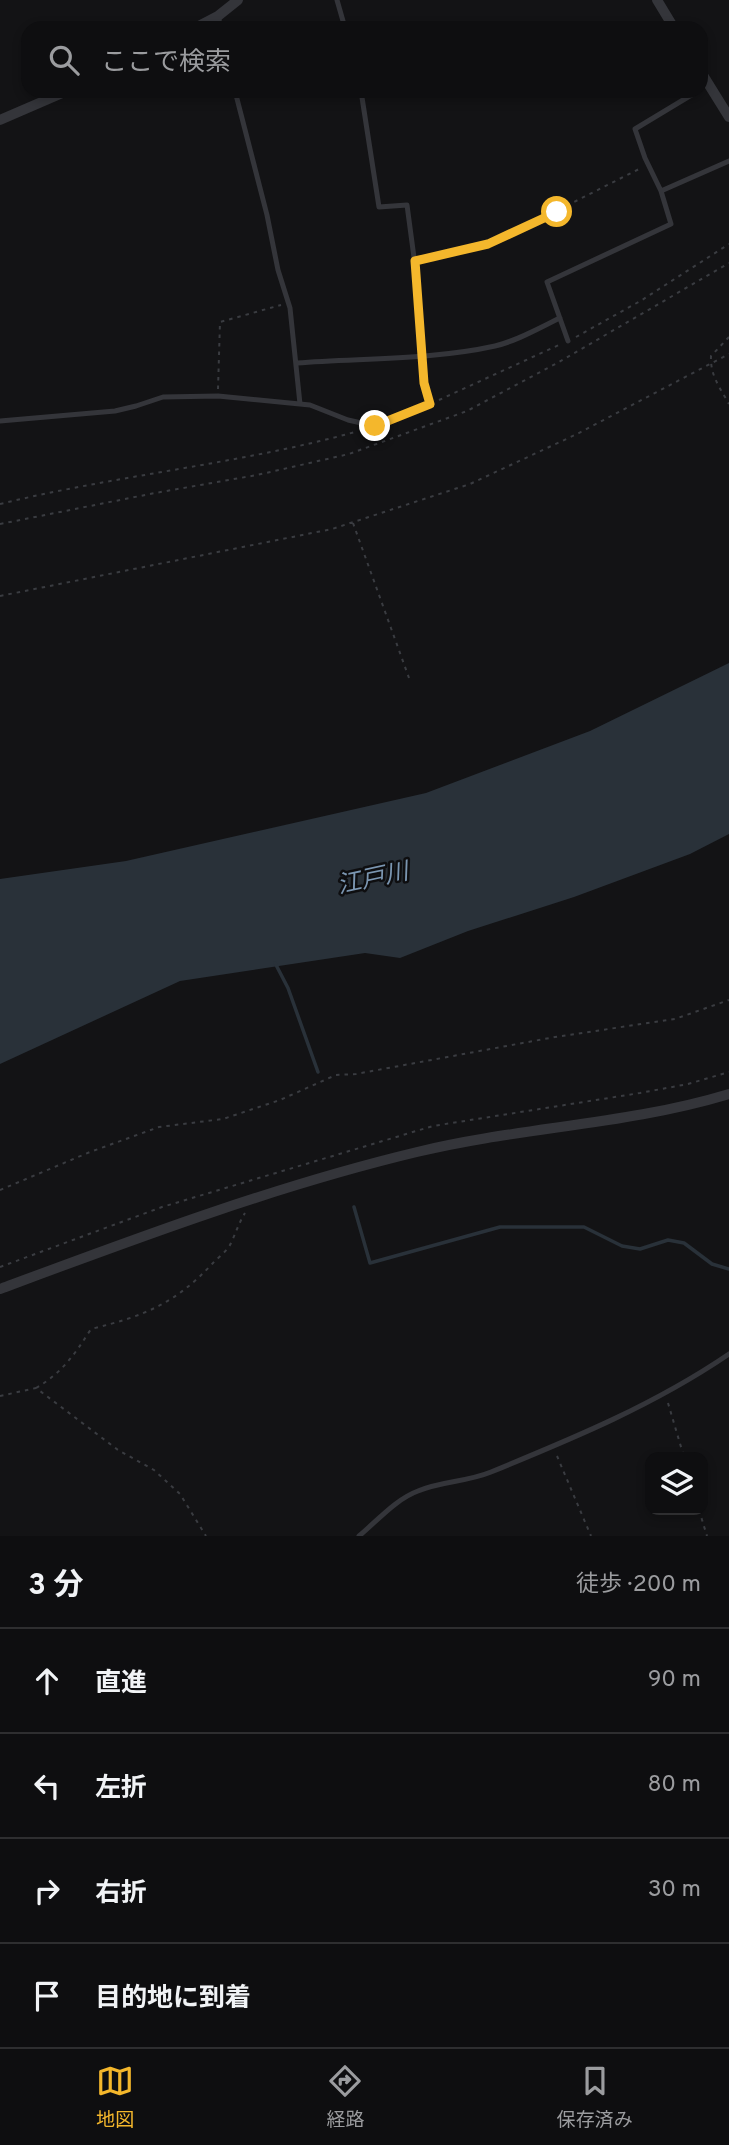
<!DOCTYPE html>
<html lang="ja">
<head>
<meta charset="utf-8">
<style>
	body { margin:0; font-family:Overpass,"Noto Sans JP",sans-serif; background:#171719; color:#f1f3f6 }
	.controls { position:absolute; right:21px; bottom:21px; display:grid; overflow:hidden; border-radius:14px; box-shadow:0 4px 10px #0003 }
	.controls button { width:63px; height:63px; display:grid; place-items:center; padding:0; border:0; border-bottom:2px solid #2e2e30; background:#0e0e10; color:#f1f3f6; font:35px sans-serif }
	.stop { position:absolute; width:21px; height:21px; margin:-16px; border:5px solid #f4b72c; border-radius:50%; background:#fff }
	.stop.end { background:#f4b72c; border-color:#fff; box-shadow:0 2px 7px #0008 }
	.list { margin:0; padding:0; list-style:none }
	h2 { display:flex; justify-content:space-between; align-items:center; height:91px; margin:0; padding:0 28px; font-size:30px }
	h2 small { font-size:23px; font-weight:400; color:#9b9c9f }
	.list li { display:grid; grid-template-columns:46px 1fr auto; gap:21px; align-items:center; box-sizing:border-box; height:105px; padding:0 28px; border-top:2px solid #2e2e30 }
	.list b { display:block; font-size:26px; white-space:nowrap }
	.list em { font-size:23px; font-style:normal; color:#9b9c9f }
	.icon { flex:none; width:38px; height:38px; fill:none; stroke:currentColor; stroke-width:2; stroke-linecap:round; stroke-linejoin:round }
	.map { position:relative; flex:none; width:729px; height:1536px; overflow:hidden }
	.search { position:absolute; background:#0e0e10; box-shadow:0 4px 10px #0003; left:21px; right:21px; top:21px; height:77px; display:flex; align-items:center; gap:18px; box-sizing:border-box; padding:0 24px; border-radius:21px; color:#9b9c9f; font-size:26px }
	.sheet { height:511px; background:#0e0e10 }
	nav { display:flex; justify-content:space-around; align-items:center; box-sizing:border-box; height:98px; border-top:2px solid #2e2e30; background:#0e0e10; font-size:19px; color:#9b9c9f }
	nav a { display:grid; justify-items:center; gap:4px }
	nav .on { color:#f4b72c }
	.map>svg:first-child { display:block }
	.water { fill:#293139 }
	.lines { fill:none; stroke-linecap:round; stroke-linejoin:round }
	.stream { stroke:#293139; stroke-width:3.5 }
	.path { stroke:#3a3c41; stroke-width:2; stroke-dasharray:3.5 5; stroke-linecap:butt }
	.service { stroke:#34353a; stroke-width:5 }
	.minor { stroke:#34353a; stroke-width:10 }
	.route { stroke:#f4b72c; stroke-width:9 }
	.labels { text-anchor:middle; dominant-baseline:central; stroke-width:5; stroke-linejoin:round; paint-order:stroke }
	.water-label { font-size:24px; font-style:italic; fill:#7b96b1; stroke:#0e0e10 }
</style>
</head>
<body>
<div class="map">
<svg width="729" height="1536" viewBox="0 0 729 1536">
	<rect width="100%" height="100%" fill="#131315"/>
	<path class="water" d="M 729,663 L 729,834 L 690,854 L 574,897 L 468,931 L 400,958 L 365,953 L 180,981 L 0,1064 L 0,879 L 126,861 L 426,793 L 590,731 Z"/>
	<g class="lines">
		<path class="stream" d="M 275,963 L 288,988 L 318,1072
			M 354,1207 L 370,1263 L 500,1227 L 584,1227 L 622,1246 L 640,1249 L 668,1240 L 684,1243 L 712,1264 L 729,1269"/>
		<path class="path" d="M 424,258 L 501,239 L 641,168
			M 576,337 L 642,300 L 729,244
			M 729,337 L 711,356 C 710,375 720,388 729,404
			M 218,389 L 220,322 L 281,305
			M 439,400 L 561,344
			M 384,423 L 421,408
			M 0,504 C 118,475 239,464 355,432
			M 353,523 L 409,678
			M 0,524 L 155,493 L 257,475 L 349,454 L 467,411 L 559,362 L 729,263
			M 0,596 L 332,529 L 470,484 L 577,434 L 729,354
			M 0,1190 L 90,1152 L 159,1127 L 223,1119 L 280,1100 L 336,1075 L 356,1074 L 555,1037 L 675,1019 L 729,1000
			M 0,1267 L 162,1207 L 433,1126 L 640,1093 L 688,1084 L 729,1072
			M 36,1388 C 62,1373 75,1354 91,1329 C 144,1316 175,1304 213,1263 C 219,1257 228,1250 231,1243 C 236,1232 239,1223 245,1213
			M 0,1396 L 36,1388 L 118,1450 L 154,1470 L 180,1494 L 206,1536
			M 668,1403 L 684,1457
			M 557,1456 L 591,1536
			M 699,1510 L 707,1536"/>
		<path class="service" d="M 337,0 L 345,28
			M 218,16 L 221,28
			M 235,91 L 267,215 L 278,270 L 290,308 L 300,404
			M 361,91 L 379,207 L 407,205 L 417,280 L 424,383 L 430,404
			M 661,191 L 729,161
			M 568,341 L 547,282 L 671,224 L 661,191 L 645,158 L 635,129 L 698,91
			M 297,363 C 362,358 432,360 495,346 C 517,341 539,328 560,318
			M 0,421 L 115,411 L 136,406 L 163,397 L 218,396 L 310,405 L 348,420 L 375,426
			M 359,1536 C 377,1521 396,1499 418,1491 C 441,1481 467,1482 491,1472 C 574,1438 654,1405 729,1354"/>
		<path class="minor" d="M 657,0 L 674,28
			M 195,28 L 218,16 L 238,0
			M 701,72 L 729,117
			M 0,120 L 67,91
			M 0,1289 C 137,1238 275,1186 417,1152 C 520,1127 627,1125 729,1094"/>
	</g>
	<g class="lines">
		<path class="route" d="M 375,426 L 430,404 L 424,383 L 415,261 L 488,244 L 557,212"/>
	</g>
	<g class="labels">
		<g class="water-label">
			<text transform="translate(373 880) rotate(-12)">江戸川</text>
		</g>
	</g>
</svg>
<div class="controls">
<button><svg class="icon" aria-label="layers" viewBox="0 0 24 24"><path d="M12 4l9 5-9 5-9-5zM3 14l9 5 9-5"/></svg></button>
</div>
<div class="stop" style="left:557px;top:212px"></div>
<div class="stop end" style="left:375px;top:426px"></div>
<div class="search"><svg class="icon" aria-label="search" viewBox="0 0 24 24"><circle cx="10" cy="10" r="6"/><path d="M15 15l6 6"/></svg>ここで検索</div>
</div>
<section class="sheet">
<h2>3 分<small>徒歩 · 200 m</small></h2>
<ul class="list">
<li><svg class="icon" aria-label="ahead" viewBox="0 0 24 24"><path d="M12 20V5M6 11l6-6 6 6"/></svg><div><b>直進</b></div><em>90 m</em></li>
<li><svg class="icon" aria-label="left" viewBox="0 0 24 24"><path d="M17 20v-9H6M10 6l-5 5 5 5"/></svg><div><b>左折</b></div><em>80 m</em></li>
<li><svg class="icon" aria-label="right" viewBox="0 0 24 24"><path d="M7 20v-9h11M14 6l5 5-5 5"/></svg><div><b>右折</b></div><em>30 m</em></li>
<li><svg class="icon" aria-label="arrive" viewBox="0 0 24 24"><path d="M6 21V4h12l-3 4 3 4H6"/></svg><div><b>目的地に到着</b></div></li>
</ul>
</section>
<nav>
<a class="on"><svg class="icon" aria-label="map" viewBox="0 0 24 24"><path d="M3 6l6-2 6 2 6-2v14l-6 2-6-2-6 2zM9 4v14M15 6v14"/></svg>地図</a>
<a><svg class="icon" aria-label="directions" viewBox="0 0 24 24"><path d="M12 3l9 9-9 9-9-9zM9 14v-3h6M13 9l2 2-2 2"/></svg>経路</a>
<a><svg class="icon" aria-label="saved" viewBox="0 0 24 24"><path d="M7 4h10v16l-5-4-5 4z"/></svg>保存済み</a>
</nav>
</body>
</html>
